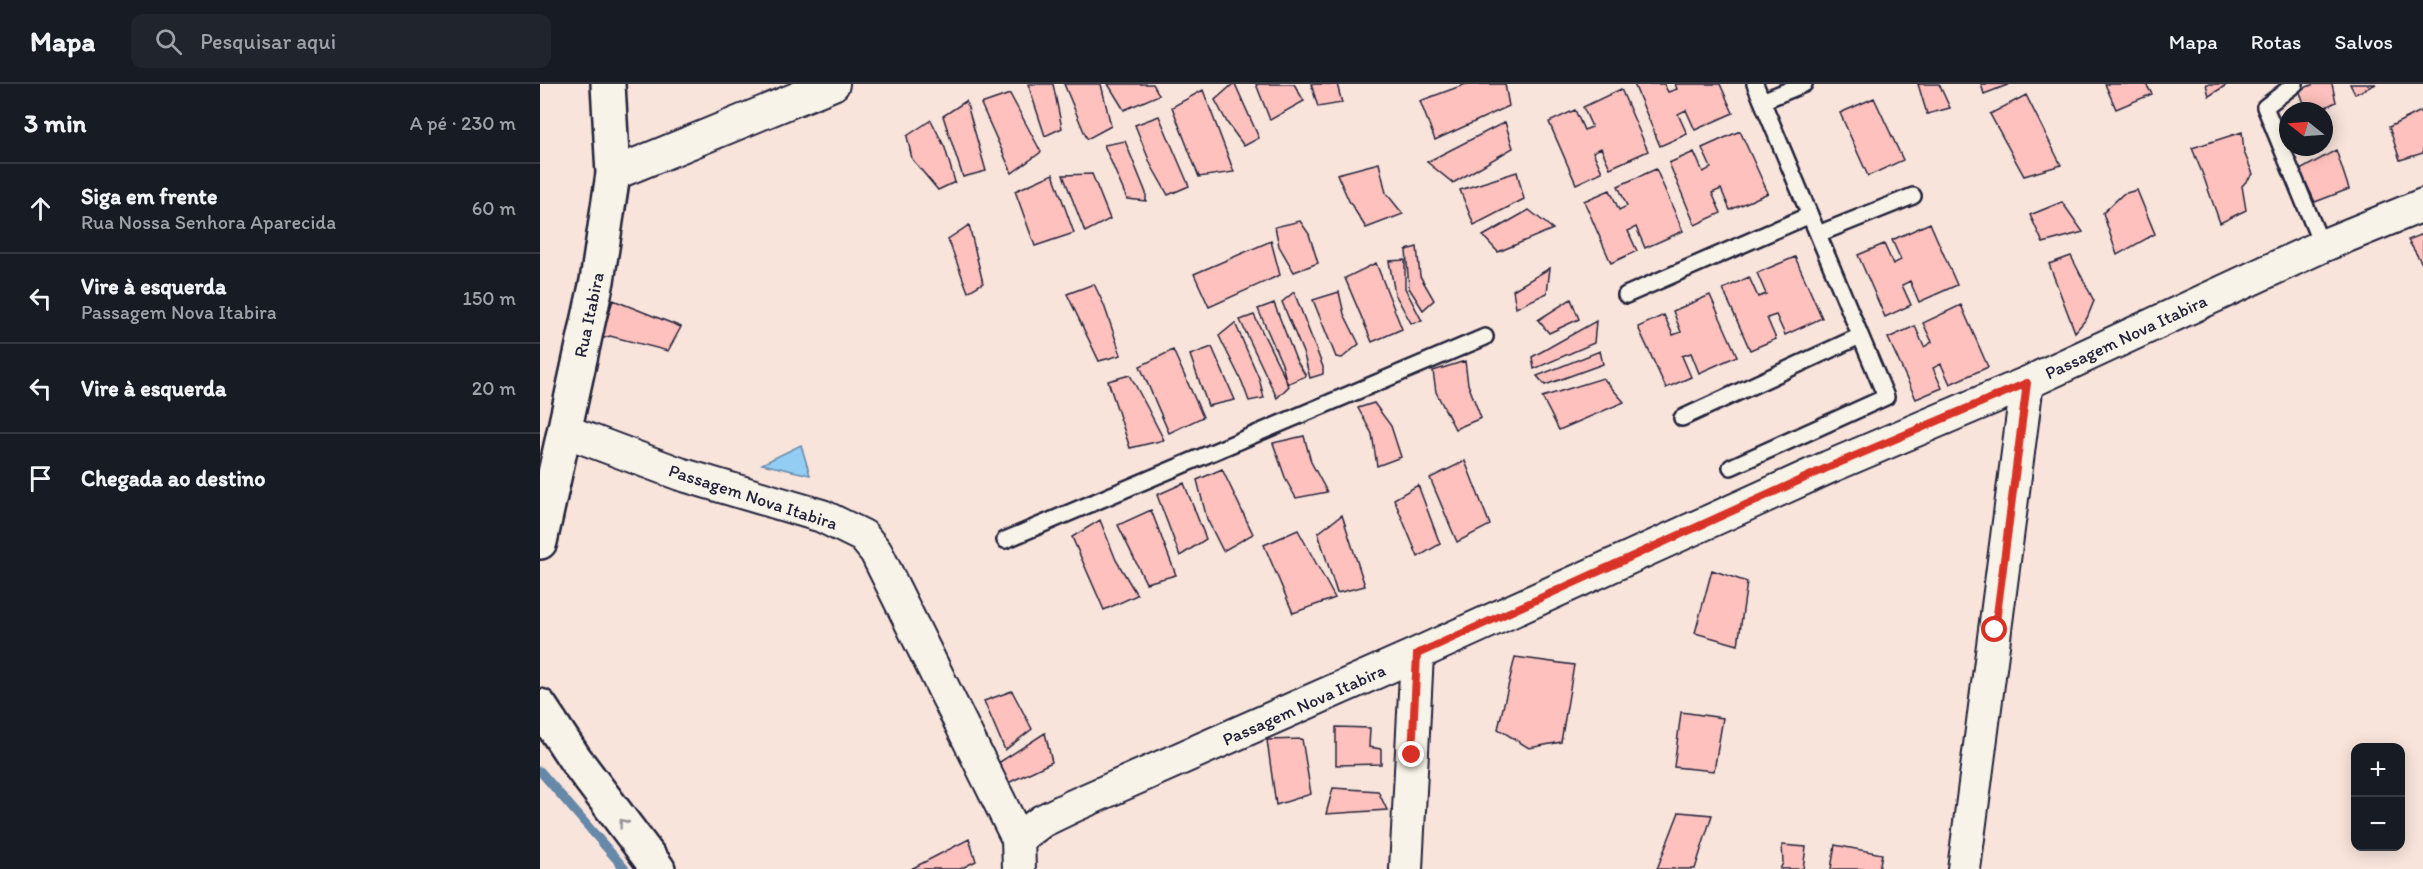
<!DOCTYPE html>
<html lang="pt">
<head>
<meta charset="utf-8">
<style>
	body { margin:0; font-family:Itim,sans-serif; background:#20242c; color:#f1f3f6 }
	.controls { position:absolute; right:18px; bottom:18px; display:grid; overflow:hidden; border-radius:12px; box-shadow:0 3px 15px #0003 }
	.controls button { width:54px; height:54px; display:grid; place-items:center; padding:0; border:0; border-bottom:2px solid #363941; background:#171b24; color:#f1f3f6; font:30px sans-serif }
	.compass { position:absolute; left:1739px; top:18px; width:54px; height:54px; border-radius:50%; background:#171b24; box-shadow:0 3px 15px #0003; rotate:287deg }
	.stop { position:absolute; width:18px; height:18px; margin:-14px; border:4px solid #d93025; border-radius:50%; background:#fff }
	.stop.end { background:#d93025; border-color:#fff; box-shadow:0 2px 6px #0008 }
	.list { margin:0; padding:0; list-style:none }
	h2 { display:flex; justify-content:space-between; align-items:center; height:78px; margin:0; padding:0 24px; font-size:26px }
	h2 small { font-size:20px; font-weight:400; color:#9ea1a6 }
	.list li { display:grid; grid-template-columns:39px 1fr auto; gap:18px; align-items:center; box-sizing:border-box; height:90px; padding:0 24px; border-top:2px solid #363941 }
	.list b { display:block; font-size:22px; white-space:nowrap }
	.list p { margin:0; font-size:20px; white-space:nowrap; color:#9ea1a6 }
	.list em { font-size:20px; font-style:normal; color:#9ea1a6 }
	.icon { flex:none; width:33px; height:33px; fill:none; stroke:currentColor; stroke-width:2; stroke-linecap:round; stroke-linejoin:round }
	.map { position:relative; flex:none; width:1883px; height:785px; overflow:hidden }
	header { display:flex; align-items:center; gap:36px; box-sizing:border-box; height:84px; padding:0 30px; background:#171b24; border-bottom:2px solid #363941 }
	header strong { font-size:28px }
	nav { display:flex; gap:33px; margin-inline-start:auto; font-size:21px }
	.search { width:420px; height:54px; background:#20242c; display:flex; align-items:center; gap:15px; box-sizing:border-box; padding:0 21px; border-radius:12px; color:#9ea1a6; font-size:22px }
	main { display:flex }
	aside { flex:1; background:#171b24 }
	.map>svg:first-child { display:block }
	.water { fill:#94cdf3; stroke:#6689a9; stroke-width:1.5 }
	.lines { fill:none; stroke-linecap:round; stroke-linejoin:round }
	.stream { stroke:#6689a9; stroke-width:9 }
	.building { fill:#fec1bd; stroke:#22223b; stroke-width:1.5 }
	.lane-casing { stroke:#22223b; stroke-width:20 }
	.street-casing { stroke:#22223b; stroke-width:36 }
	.secondary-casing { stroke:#22223b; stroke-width:38 }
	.lane { stroke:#f7f3e8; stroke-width:15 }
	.street { stroke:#f7f3e8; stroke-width:32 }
	.secondary { stroke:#f7f3e8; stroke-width:33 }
	.oneway { stroke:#97959a }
	.route { stroke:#d93025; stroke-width:8 }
	.labels { text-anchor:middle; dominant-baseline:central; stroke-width:6; stroke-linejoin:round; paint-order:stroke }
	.street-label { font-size:18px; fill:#22223b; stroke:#f7f3e8 }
</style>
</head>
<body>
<header>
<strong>Mapa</strong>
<div class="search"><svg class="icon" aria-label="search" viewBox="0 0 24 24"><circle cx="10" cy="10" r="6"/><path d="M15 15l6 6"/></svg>Pesquisar aqui</div>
<nav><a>Mapa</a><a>Rotas</a><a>Salvos</a></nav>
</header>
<main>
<aside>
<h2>3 min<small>A pé · 230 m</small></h2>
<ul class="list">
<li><svg class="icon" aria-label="ahead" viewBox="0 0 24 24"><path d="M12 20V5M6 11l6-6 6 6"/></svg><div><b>Siga em frente</b><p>Rua Nossa Senhora Aparecida</p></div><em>60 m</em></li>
<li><svg class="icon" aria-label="left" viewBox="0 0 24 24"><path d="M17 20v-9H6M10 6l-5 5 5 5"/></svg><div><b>Vire à esquerda</b><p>Passagem Nova Itabira</p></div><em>150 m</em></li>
<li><svg class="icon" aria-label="left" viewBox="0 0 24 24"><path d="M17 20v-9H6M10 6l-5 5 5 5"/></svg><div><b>Vire à esquerda</b></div><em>20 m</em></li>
<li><svg class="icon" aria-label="arrive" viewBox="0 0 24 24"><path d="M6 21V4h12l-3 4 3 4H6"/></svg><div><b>Chegada ao destino</b></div></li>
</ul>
</aside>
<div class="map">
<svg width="1883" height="785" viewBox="0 0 1883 785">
	<rect width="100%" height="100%" fill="#f9e4db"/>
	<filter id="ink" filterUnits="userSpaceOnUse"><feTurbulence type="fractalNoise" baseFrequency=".0167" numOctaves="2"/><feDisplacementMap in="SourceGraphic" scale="12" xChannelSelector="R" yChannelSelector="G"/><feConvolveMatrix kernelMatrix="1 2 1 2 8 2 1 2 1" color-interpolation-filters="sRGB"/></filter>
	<g filter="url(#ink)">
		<path class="water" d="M 261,361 L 270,391 L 222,380 Z"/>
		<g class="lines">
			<path class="stream" d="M 0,687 L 85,785"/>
		</g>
		<path class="building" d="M 488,0 L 513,0 L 522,44 L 505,52 Z
			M 524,0 L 561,0 L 571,42 L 547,55 Z
			M 568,0 L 613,0 L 619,11 L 584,26 Z
			M 693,0 L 695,0 L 719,54 L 704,62 L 688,40 L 675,16 Z
			M 716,0 L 754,0 L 764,17 L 730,36 Z
			M 771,0 L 797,0 L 802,19 L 778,23 Z
			M 926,0 L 965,0 L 969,22 L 895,56 L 880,17 Z
			M 1094,0 L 1124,0 L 1128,8 L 1137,5 L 1135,0 L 1180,0 L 1193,29 L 1155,46 L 1146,26 L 1138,30 L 1147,50 L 1120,62 Z
			M 1378,0 L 1399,0 L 1410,24 L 1387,30 Z
			M 1441,0 L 1470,0 L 1444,10 Z
			M 1565,0 L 1606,0 L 1612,10 L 1576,25 Z
			M 1666,0 L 1688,0 L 1669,12 Z
			M 1774,0 L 1792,0 L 1796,18 L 1778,27 L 1767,27 L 1759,6 Z
			M 1810,0 L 1836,0 L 1815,10 Z
			M 1081,5 L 1108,67 L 1070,84 L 1061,64 L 1053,68 L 1062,88 L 1036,100 L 1009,38 L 1035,26 L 1044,46 L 1052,43 L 1043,23 Z
			M 663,6 L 694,88 L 659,93 L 632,23 Z
			M 470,10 L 501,68 L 472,89 L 441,20 Z
			M 1486,11 L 1521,81 L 1484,92 L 1450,30 Z
			M 1334,14 L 1363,76 L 1328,92 L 1300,29 Z
			M 426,17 L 446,87 L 423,93 L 403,32 Z
			M 1883,26 L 1883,69 L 1860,76 L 1849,43 Z
			M 619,32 L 649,102 L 628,111 L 611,81 L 595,41 Z
			M 391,36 L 405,64 L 415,98 L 398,106 L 372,75 L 367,52 Z
			M 965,38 L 973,64 L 913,99 L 887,78 Z
			M 1200,47 L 1228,109 L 1190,126 L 1181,105 L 1172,109 L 1181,129 L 1155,141 L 1129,79 L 1154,68 L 1163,88 L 1171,84 L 1162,64 Z
			M 1702,48 L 1704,68 L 1713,90 L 1702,102 L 1706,126 L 1680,139 L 1663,91 L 1652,64 Z
			M 585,57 L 606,109 L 606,117 L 587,115 L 564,61 Z
			M 1796,66 L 1809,105 L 1775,118 L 1760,86 Z
			M 839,79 L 846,109 L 863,130 L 826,144 L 809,117 L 797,90 Z
			M 1116,85 L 1143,147 L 1105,164 L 1096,143 L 1088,147 L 1097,167 L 1071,179 L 1044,117 L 1070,106 L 1079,126 L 1087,122 L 1078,102 Z
			M 977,88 L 984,115 L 934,141 L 920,106 Z
			M 513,90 L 534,149 L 495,162 L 475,107 Z
			M 552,90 L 570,135 L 545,148 L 523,91 Z
			M 1597,106 L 1615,150 L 1577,171 L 1563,129 L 1583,110 Z
			M 1522,118 L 1543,148 L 1503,159 L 1490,131 Z
			M 989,126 L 1013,145 L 958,168 L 943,152 Z
			M 760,137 L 769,150 L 778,179 L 754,188 L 739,162 L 735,143 Z
			M 1390,139 L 1417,201 L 1379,218 L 1370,197 L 1362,201 L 1371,221 L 1345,233 L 1318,171 L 1344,160 L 1353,180 L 1361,176 L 1352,156 Z
			M 429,141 L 443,199 L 428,208 L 408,155 Z
			M 1883,150 L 1883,181 L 1868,156 Z
			M 731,157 L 740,191 L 669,223 L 654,190 Z
			M 877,163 L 880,192 L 894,216 L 883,226 L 869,204 L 866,166 Z
			M 1531,172 L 1554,217 L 1547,234 L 1535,248 L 1509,180 Z
			M 1255,173 L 1282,234 L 1245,251 L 1236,231 L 1227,234 L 1236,255 L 1210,266 L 1183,205 L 1209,193 L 1218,213 L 1226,210 L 1217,189 Z
			M 865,176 L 865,204 L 882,237 L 871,239 L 855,210 L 849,177 Z
			M 836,179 L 862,245 L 832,258 L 805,194 Z
			M 1010,184 L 1007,209 L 976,224 L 973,206 Z
			M 554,200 L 564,221 L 581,271 L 559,277 L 527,210 Z
			M 754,208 L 783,283 L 783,290 L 770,294 L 764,271 L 742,218 Z
			M 799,208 L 804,230 L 819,260 L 802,274 L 796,273 L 773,216 Z
			M 1170,211 L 1197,272 L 1159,289 L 1151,269 L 1142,272 L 1151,293 L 1126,304 L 1098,243 L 1124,231 L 1133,251 L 1141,248 L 1133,227 Z
			M 1031,215 L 1039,235 L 1009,249 L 998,236 Z
			M 73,216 L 141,243 L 128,267 L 70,252 L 61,255 Z
			M 734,219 L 756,276 L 766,292 L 747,300 L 742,280 L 718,225 Z
			M 1421,221 L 1448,283 L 1410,300 L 1401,280 L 1393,284 L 1402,304 L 1376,315 L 1348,254 L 1375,242 L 1384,263 L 1392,258 L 1383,239 Z
			M 714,231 L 749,302 L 737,314 L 700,236 Z
			M 1056,237 L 1054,259 L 994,285 L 992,273 Z
			M 695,239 L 719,294 L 724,314 L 709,317 L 702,298 L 679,252 Z
			M 672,263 L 695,316 L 668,322 L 650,271 Z
			M 633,266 L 663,333 L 629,349 L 600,282 Z
			M 1060,267 L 1063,280 L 1005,301 L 997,292 Z
			M 925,277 L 928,300 L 941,334 L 915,345 L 896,308 L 893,287 Z
			M 590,291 L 608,325 L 624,356 L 590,364 L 568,297 Z
			M 1063,294 L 1084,318 L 1019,346 L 1002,313 Z
			M 834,319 L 851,342 L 861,373 L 837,382 L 832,350 L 818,324 Z
			M 764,352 L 771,378 L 787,408 L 756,414 L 746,396 L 733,359 Z
			M 925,377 L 950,441 L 917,458 L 890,394 Z
			M 682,385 L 713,450 L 683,467 L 667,435 L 657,396 Z
			M 644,399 L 666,455 L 640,472 L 617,411 Z
			M 878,401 L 900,460 L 878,473 L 854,415 Z
			M 611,426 L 636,491 L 606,499 L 578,441 Z
			M 802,431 L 825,502 L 797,509 L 778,449 Z
			M 560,436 L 576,476 L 597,511 L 564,526 L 532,453 Z
			M 758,446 L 795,514 L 753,529 L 724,461 Z
			M 1172,486 L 1207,498 L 1198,561 L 1155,549 Z
			M 975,573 L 1034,581 L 1021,658 L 989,664 L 958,645 Z
			M 472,607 L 492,645 L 465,666 L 444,617 Z
			M 1141,628 L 1183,634 L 1174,687 L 1134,683 Z
			M 796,643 L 830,644 L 829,663 L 841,665 L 841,680 L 796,681 Z
			M 505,649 L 512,678 L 464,701 L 452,683 Z
			M 762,655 L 771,710 L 736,721 L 727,656 Z
			M 793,704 L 838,707 L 847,726 L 786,730 Z
			M 1139,728 L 1172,731 L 1155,785 L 1117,785 Z
			M 429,755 L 436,777 L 420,785 L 371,785 Z
			M 1242,761 L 1266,763 L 1263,785 L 1240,785 L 1243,779 Z
			M 1295,761 L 1342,770 L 1339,785 L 1291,785 Z"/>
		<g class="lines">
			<g class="lane-casing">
				<path id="lane" d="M 1755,0 L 1725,23 L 1782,162
					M 1222,17 L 1264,0
					M 1278,150 L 1373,112
					M 1086,211 L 1270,131
					M 1142,334 L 1320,252
					M 1191,383 L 1346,313 L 1215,0
					M 465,456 L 945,253"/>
			</g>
			<g class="street-casing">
				<path id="street" d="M 73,90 L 293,0
					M 25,347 L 140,390 L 282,432 L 323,452 L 336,468 L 478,755 L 479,785
					M 478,755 L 502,737 L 533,722 L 877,570 L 1289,383 L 1487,299 L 1782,162 L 1883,121
					M 866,785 L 877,570
					M 1424,785 L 1487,299"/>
			</g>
			<g class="secondary-casing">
				<path id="secondary" d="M 0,458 L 57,197 L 73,90 L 68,0
					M 0,622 L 35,675 L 118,785"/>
			</g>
			<use href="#lane" class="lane"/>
			<use href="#street" class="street"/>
			<use href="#secondary" class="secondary"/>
		</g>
		<defs><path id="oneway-chevron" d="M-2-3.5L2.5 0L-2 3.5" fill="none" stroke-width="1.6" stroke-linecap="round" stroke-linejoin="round" transform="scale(1.5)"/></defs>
		<use class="oneway" href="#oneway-chevron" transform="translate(83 739) rotate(-127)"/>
	</g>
	<g class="lines" filter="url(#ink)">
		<path class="route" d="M 872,671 L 877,570 L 1289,383 L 1487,299 L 1455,546"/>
	</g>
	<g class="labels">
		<g class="street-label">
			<text transform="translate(49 231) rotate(-78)">Rua Itabira</text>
			<text transform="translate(1586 253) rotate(-25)">Passagem Nova Itabira</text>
			<text transform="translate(213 413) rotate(18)">Passagem Nova Itabira</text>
			<text transform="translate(764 621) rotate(-24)">Passagem Nova Itabira</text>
		</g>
	</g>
</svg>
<div class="controls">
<button>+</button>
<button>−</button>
</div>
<svg class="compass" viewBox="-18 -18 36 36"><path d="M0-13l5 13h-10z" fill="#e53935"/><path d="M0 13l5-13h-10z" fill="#9ea1a6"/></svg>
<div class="stop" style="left:1455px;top:546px"></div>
<div class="stop end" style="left:872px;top:671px"></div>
</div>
</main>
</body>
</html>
